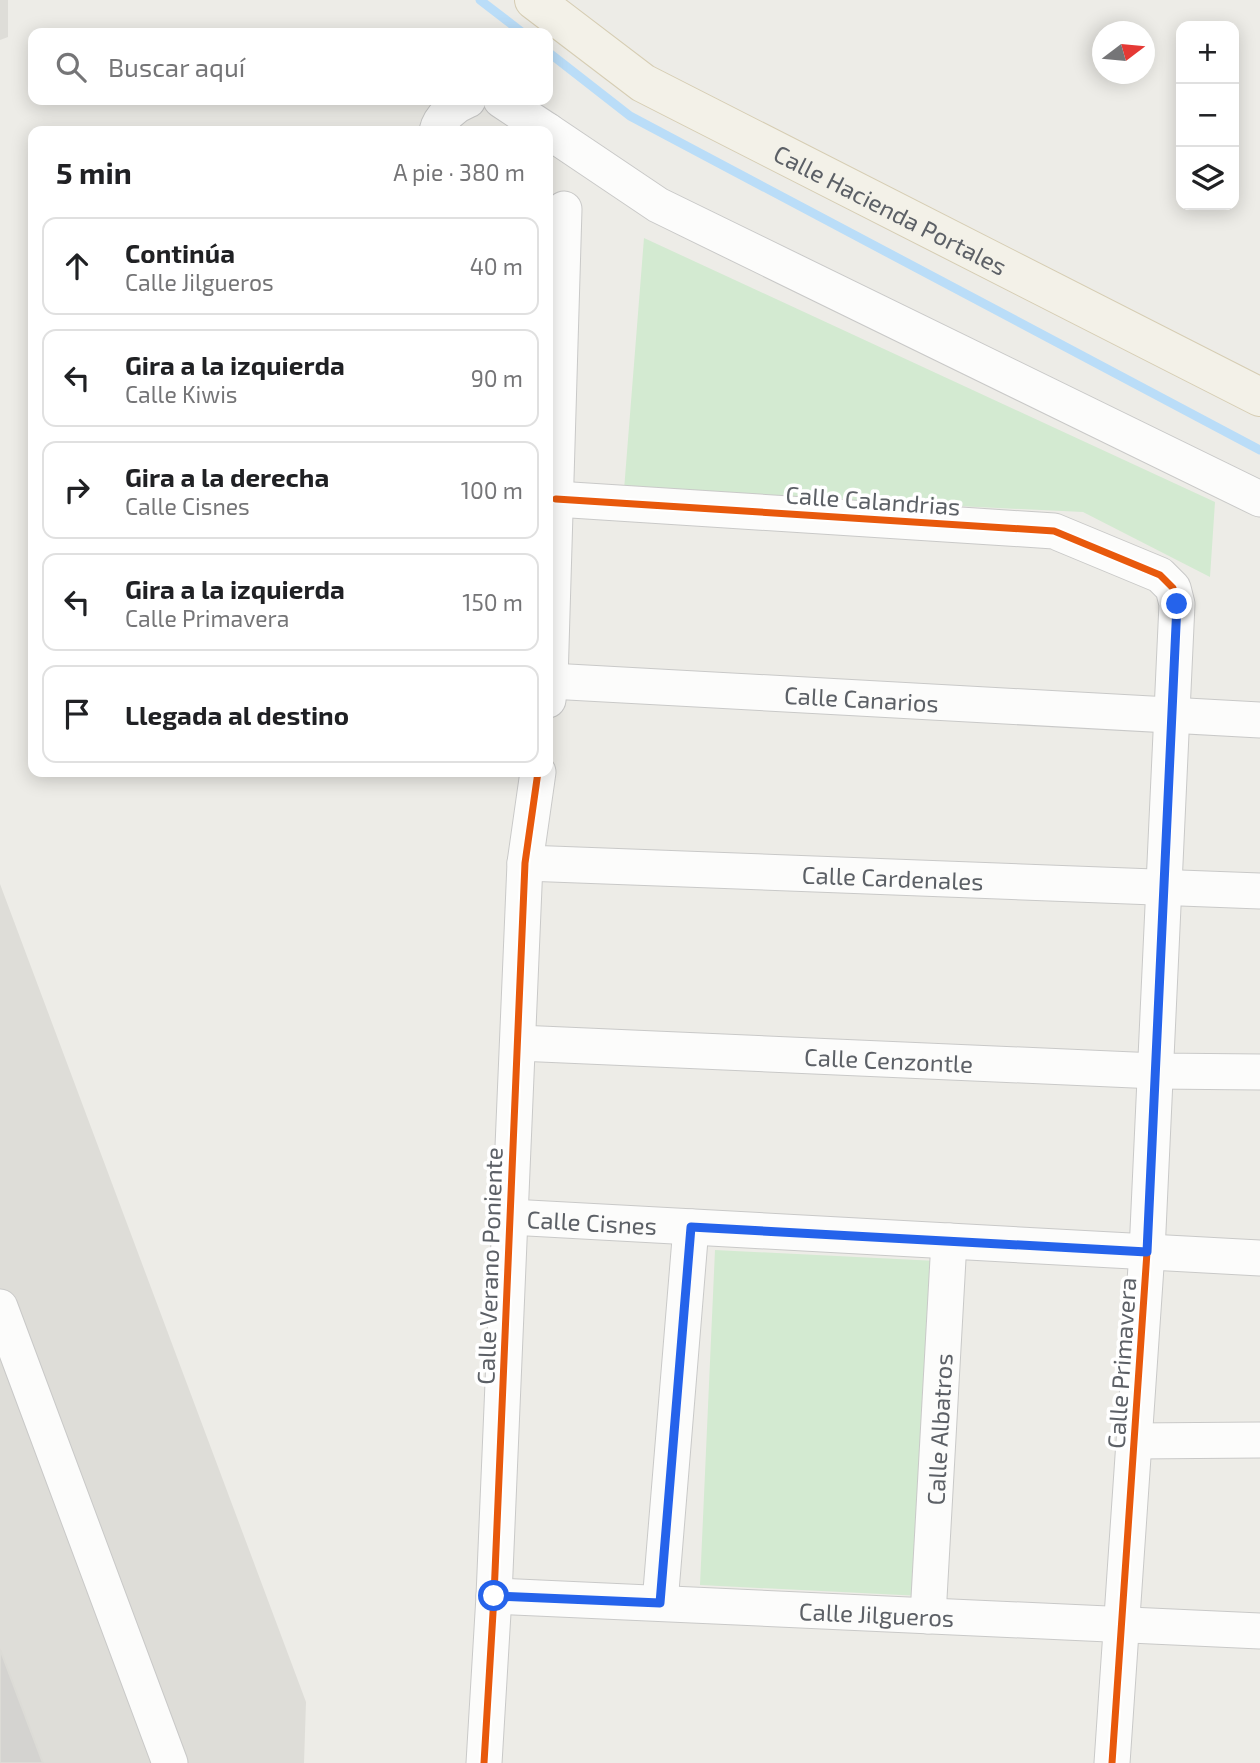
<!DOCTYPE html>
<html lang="es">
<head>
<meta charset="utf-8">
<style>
	body { margin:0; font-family:"Exo 2",sans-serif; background:#f6f6f6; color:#202124 }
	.controls { position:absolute; right:21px; top:21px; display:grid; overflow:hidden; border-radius:14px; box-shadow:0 4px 18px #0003 }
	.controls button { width:63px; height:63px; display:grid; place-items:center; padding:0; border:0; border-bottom:2px solid #e0e0e0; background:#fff; color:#202124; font:35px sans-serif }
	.compass { position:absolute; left:1092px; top:21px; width:63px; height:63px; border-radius:50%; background:#fff; box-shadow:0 4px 18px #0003; rotate:74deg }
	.stop { position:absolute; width:21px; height:21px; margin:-16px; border:5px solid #2563eb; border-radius:50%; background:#fff }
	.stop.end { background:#2563eb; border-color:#fff; box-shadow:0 2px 7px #0008 }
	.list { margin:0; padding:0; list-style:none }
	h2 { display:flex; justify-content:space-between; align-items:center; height:91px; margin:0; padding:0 28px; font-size:30px }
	h2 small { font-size:23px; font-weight:400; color:#757577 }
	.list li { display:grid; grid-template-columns:46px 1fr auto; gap:21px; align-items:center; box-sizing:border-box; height:98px; margin:0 14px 14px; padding:0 14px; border:2px solid #e0e0e0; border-radius:14px }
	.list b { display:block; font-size:26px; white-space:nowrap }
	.list p { margin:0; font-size:23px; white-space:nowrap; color:#757577 }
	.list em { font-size:23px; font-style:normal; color:#757577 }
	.icon { flex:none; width:38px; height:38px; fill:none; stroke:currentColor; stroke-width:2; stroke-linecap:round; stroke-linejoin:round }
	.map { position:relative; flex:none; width:1260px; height:1763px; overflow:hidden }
	.search { position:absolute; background:#fff; box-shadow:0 4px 18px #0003; left:28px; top:28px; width:525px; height:77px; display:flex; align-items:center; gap:18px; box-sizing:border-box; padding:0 24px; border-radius:14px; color:#757577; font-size:26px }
	.panel { position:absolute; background:#fff; box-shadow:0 4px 18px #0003; left:28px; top:126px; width:525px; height:651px; border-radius:14px }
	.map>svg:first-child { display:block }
	.industrial { fill:#deddd8 }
	.green { fill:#d3ead1 }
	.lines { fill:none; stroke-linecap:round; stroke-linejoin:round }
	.stream { stroke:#baddf8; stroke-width:9 }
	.building { fill:#d4d3d0; stroke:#dcdbd6; stroke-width:2 }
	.minor-casing { stroke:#c9c9c8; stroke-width:37 }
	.major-casing { stroke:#d6cdb3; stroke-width:40 }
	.minor { stroke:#fcfcfb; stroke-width:35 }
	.major { stroke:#f3f1e8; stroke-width:38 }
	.cycleway-casing { stroke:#fff; stroke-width:11 }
	.cycleway { stroke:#e8590c; stroke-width:7 }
	.route { stroke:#2563eb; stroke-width:9 }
	.labels { text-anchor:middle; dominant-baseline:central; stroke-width:7; stroke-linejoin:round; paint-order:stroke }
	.street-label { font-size:24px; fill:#5c6066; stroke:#fff }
</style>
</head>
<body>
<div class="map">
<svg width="1260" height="1763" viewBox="0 0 1260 1763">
	<rect width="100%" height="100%" fill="#edece7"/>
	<path class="industrial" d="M 0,0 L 8,0 L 8,37 L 0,40 Z
		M 0,884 L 306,1702 L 304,1763 L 0,1763 Z"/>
	<path class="green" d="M 644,238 L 1215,502 L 1210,577 L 1083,512 L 624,490 Z
		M 715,1250 L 937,1261 L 921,1596 L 700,1585 Z"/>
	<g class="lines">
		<path class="stream" d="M 480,0 L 523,33
			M 548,52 L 630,116 L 1260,450"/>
	</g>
	<path class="building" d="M 0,1649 L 43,1763 L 0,1763 Z"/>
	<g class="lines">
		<g class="minor-casing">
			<g id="minor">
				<path d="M 501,100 L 548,131"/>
				<path d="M 437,131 C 440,117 455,105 468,100"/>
				<path d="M 548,131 L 658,205 L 1260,499"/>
				<path d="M 556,499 L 1054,531 L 1160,575 L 1173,588 L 1177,604 L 1147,1252 L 1112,1763"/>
				<path id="s1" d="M 550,681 L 1260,720"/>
				<path d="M 548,700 L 550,681 L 564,209"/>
				<path id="s2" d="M 525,863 L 1260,891"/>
				<path id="s3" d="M 518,1043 L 1156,1071 L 1260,1072"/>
				<path id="s4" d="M 510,1217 L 1260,1258"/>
				<path d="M 0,1307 L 170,1763"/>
				<path d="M 1135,1441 L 1260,1440"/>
				<path id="s5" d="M 494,1596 L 1260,1631"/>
				<path d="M 660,1603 L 691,1227"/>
				<path id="s6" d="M 928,1616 L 949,1241"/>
				<path d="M 484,1763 L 494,1596 L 525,863 L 538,772"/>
			</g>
		</g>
		<g class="major-casing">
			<g id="major">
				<path id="s7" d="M 534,0 L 643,83 L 1260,397"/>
			</g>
		</g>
		<use href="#minor" class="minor"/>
		<use href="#major" class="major"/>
		<g class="cycleway-casing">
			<path id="cycleway" d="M 556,499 L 1054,531 L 1160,575 L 1173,588 L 1177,604 L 1147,1252 L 1112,1763
				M 484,1763 L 494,1596 L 525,863 L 538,772"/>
		</g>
		<use href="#cycleway" class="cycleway"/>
	</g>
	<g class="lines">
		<path class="route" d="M 494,1596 L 660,1603 L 691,1227 L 1147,1252 L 1177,604"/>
	</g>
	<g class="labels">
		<g class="street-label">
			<text stroke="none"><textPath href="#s7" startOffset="415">Calle Hacienda Portales</textPath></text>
			<text transform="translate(873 500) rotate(4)">Calle Calandrias</text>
			<text stroke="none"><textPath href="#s1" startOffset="312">Calle Canarios</textPath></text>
			<text stroke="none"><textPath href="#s2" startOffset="368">Calle Cardenales</textPath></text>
			<text stroke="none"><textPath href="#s3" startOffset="371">Calle Cenzontle</textPath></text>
			<text stroke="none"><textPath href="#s4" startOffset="82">Calle Cisnes</textPath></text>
			<text transform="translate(489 1266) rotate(-88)">Calle Verano Poniente</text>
			<text transform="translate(1121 1363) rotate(-86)">Calle Primavera</text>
			<text stroke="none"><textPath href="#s6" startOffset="187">Calle Albatros</textPath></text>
			<text stroke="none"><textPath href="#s5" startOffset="383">Calle Jilgueros</textPath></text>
		</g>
	</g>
</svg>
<div class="controls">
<button>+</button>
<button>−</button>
<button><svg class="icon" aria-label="layers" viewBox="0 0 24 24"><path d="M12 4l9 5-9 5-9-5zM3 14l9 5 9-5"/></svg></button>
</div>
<svg class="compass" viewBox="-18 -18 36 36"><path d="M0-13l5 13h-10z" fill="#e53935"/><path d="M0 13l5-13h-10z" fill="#757577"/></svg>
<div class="stop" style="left:494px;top:1596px"></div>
<div class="stop end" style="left:1177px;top:604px"></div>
<div class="search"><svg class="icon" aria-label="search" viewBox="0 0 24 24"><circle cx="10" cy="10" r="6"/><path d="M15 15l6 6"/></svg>Buscar aquí</div>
<section class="panel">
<h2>5 min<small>A pie · 380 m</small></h2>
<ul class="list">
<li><svg class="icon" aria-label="ahead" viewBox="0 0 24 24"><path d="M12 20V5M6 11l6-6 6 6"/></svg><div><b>Continúa</b><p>Calle Jilgueros</p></div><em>40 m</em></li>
<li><svg class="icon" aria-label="left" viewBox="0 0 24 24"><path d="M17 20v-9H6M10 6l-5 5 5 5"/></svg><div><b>Gira a la izquierda</b><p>Calle Kiwis</p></div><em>90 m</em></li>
<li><svg class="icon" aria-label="right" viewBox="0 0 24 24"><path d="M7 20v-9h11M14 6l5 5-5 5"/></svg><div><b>Gira a la derecha</b><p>Calle Cisnes</p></div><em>100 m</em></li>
<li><svg class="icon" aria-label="left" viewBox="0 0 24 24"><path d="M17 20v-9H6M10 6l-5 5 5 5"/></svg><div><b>Gira a la izquierda</b><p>Calle Primavera</p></div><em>150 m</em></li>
<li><svg class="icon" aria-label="arrive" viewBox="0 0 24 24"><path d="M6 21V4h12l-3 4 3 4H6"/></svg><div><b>Llegada al destino</b></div></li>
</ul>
</section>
</div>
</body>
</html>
